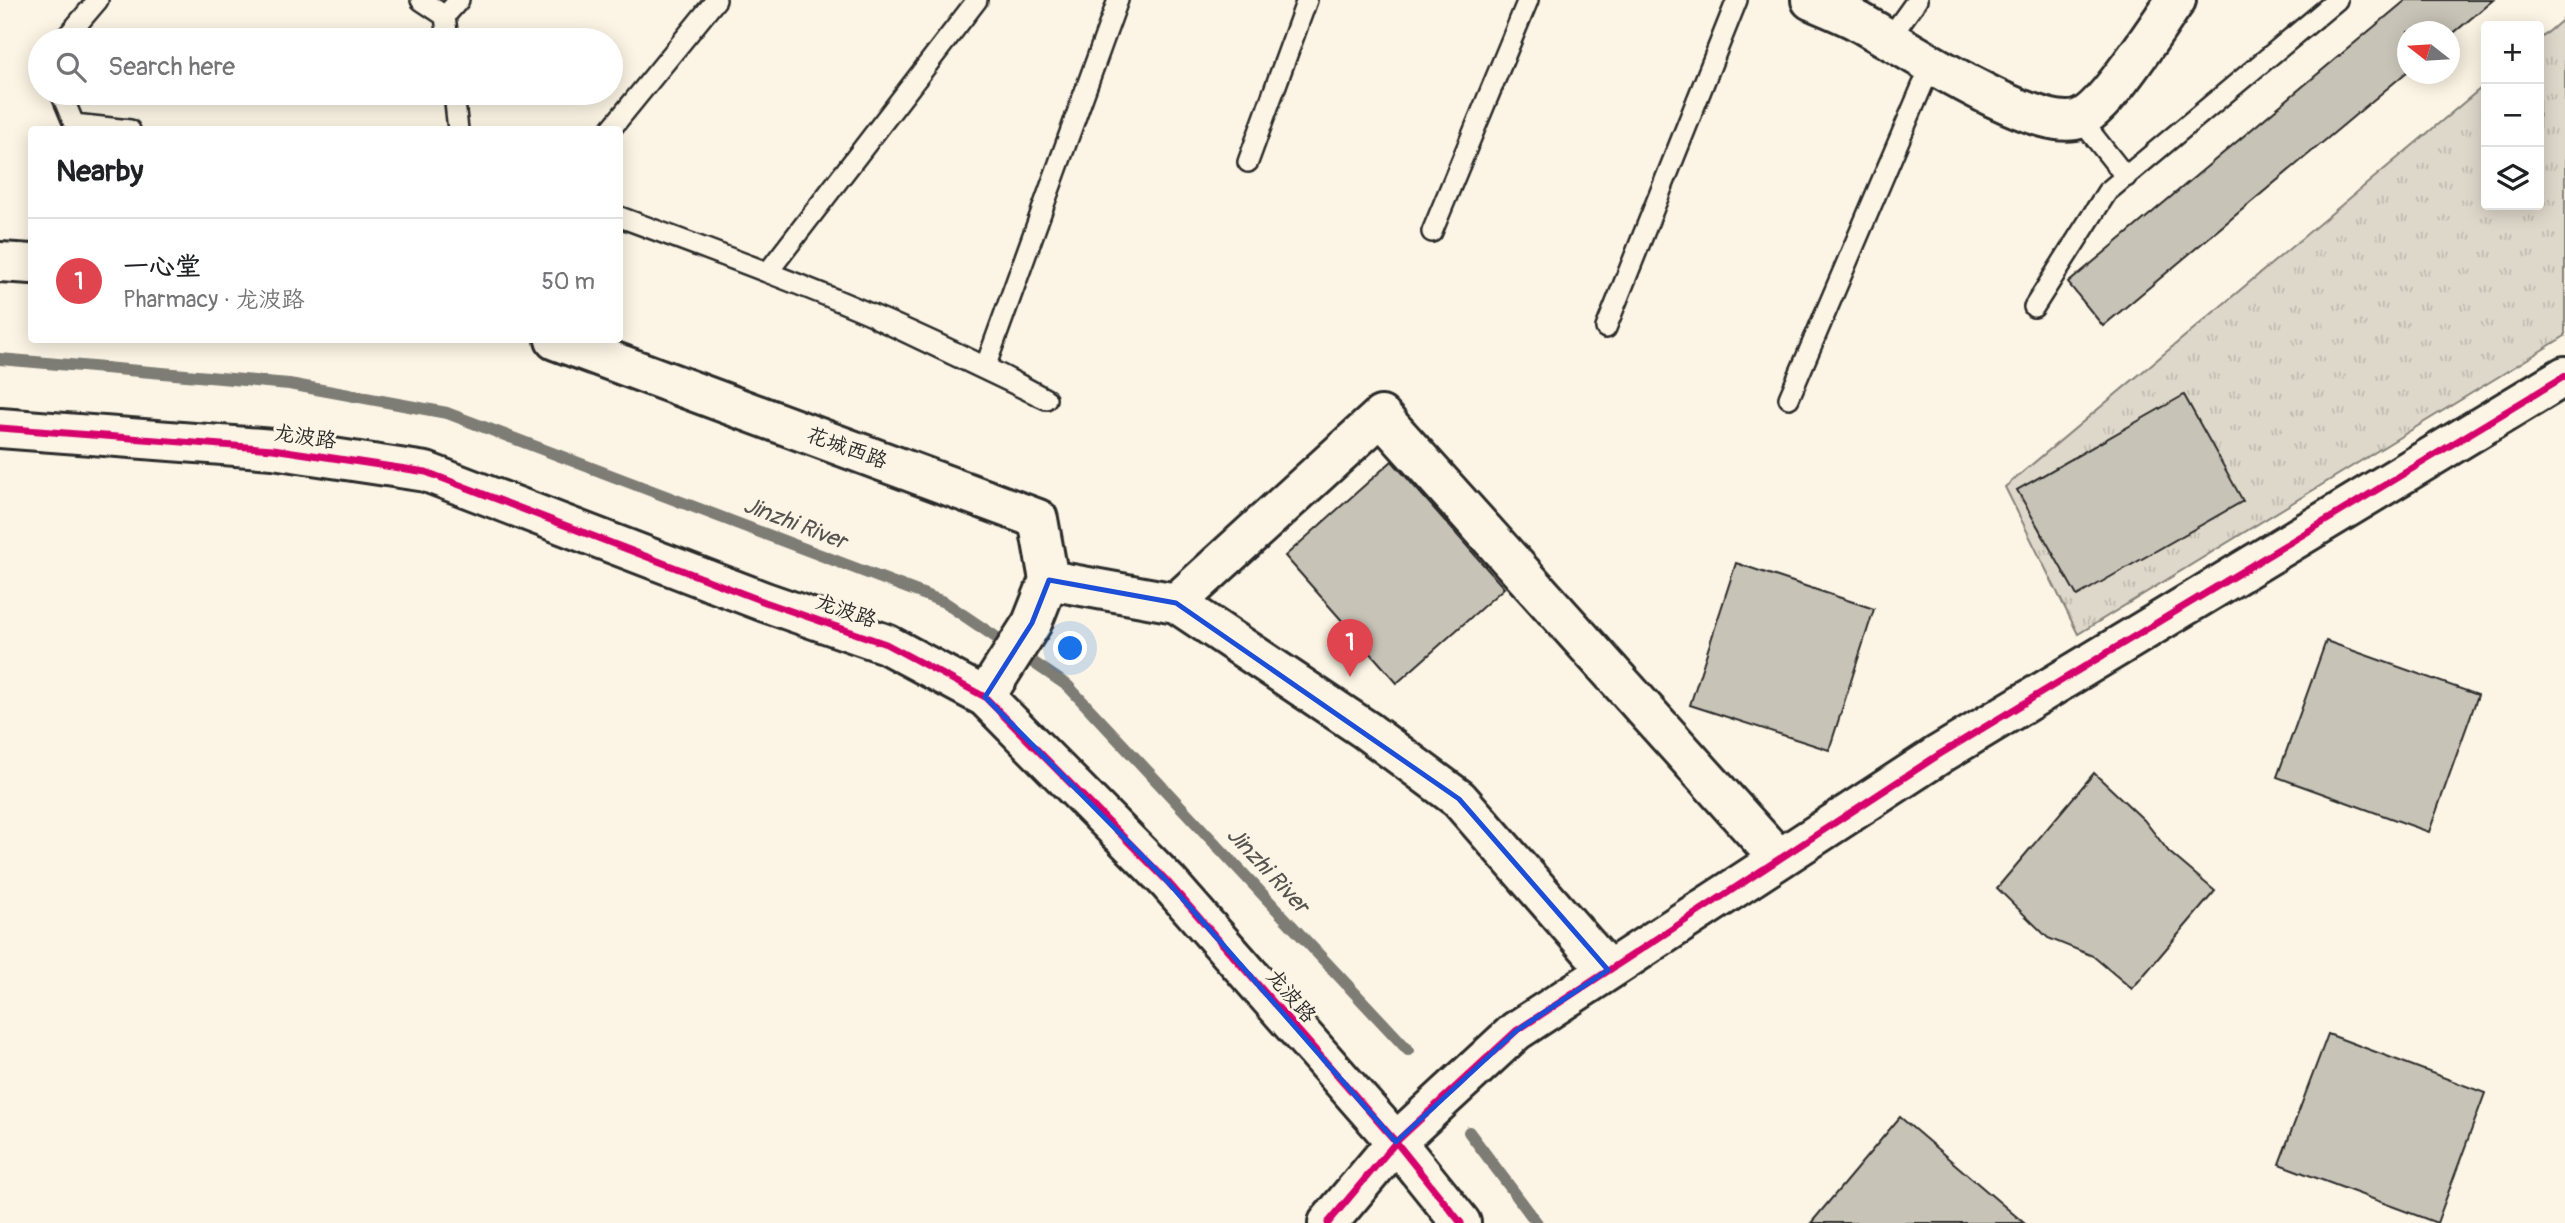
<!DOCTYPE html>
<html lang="en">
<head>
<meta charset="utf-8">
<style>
	body { margin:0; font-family:Pangolin,"LXGW WenKai TC",sans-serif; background:#f2f2f2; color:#202124 }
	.controls { position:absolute; right:21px; top:21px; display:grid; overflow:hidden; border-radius:7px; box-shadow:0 4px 18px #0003 }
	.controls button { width:63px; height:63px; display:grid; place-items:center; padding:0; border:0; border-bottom:2px solid #e0e0e0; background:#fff; color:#202124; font:35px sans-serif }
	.compass { position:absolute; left:2397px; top:21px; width:63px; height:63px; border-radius:50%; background:#fff; box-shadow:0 4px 18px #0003; rotate:287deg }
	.you { position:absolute; left:1071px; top:649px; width:24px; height:24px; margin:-18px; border:5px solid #fff; border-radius:50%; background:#1a73e8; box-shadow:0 0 0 10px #1a73e833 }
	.badge { display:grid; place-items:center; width:46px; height:46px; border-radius:50%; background:#7c3aed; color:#fff; font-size:23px; font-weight:700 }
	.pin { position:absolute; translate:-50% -58px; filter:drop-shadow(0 2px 4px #0008) }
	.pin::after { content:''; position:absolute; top:37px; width:24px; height:21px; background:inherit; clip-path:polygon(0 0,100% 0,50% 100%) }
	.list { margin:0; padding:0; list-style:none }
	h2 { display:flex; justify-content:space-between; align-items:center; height:91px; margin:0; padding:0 28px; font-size:30px }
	h2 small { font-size:23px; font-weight:400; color:#757577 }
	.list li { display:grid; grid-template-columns:46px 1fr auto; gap:21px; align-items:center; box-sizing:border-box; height:126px; padding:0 28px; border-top:2px solid #e0e0e0 }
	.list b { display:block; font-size:26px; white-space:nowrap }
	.list p { margin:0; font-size:23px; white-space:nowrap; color:#757577 }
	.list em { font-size:23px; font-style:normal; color:#757577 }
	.icon { flex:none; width:38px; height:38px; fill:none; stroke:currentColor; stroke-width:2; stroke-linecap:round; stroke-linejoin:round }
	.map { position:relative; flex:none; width:2565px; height:1223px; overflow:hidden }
	.search { position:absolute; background:#fff; box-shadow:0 4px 18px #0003; left:28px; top:28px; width:595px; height:77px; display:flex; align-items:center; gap:18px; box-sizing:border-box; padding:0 24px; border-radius:38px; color:#757577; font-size:26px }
	.panel { position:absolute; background:#fff; box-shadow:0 4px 18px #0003; left:28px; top:126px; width:595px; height:217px; border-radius:7px }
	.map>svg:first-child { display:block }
	.grass { fill:url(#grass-tufts); stroke:#84827a; stroke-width:2 }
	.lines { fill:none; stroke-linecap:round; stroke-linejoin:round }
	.stream { stroke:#7d7b74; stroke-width:12 }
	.building { fill:#c8c3b7; stroke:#2b2b2b; stroke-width:2 }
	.lane-casing { stroke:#2b2b2b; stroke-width:24 }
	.street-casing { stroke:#2b2b2b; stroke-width:44 }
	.secondary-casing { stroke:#2b2b2b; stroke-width:44 }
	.lane { stroke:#fcf5e5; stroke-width:19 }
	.street { stroke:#fcf5e5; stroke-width:38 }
	.secondary { stroke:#fcf5e5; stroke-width:38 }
	.cycleway-casing { stroke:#fcf5e5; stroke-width:11 }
	.cycleway { stroke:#d6006c; stroke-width:7 }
	.marked { fill:none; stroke:#1d4ed8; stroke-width:5; stroke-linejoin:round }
	.labels { text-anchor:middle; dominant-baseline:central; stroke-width:6; stroke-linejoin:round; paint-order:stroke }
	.street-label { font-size:21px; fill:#2b2b2b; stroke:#fcf5e5 }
	.water-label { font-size:23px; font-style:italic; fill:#545350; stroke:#fcf5e5 }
</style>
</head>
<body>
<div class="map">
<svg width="2565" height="1223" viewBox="0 0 2565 1223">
	<defs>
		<pattern id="grass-tufts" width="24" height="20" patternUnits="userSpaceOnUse" patternTransform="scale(1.75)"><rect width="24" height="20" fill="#ded8ca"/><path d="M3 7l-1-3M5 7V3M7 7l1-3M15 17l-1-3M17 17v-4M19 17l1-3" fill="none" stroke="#bfbaae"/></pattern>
	</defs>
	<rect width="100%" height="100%" fill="#fcf5e5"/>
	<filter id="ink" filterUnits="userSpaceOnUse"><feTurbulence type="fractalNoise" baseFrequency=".0143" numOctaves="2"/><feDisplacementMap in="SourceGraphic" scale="14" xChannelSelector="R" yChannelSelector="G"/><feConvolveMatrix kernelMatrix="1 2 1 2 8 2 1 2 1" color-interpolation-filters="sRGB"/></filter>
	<g filter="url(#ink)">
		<path class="grass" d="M 2565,18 L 2565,336 L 2078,634 L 2005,487 L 2486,84 L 2486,205 L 2539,205 L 2539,40 Z"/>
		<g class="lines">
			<path class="stream" d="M 0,359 L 289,384 L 447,413 L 944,602 L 1068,686 L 1408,1050
				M 1469,1132 L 1537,1223"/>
		</g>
		<path class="building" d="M 2406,0 L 2493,0 L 2450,36 L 2450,32 L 2408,32 L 2408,71 L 2103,326 L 2068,283 Z
			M 2184,395 L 2243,501 L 2077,596 L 2017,490 Z
			M 1392,461 L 1504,588 L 1397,683 L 1285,556 Z
			M 1736,563 L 1874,609 L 1829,750 L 1690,705 Z
			M 2326,641 L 2478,695 L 2429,832 L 2277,777 Z
			M 2094,773 L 2144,820 L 2169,852 L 2215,891 L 2132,989 L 2093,956 L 2048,938 L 1997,888 Z
			M 2328,1034 L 2485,1093 L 2437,1223 L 2279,1164 Z
			M 1900,1117 L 2024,1223 L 1811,1223 Z"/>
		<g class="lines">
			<g class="lane-casing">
				<path id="lane" d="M 421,0 L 445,16
					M 1889,39 L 1917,0
					M 64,40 L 98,0
					M 448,40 L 445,16 L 459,0
					M 61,93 L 74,124 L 130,130
					M 454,93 L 458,130
					M 2080,119 L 2126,177
					M 610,130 L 716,0
					M 1248,162 L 1307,0
					M 620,217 C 764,270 911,324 1046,399 L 878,319
					M 1432,232 L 1528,0
					M 768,272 L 977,0
					M 2034,307 L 2107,192 L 2337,0
					M 1606,328 L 1737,0
					M 986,365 L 1118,0
					M 1789,398 L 1932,63"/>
			</g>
			<g class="street-casing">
				<path id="street" d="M 1811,0 C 1825,6 1840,12 1854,19 C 1897,42 2036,135 2079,119 C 2105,110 2158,25 2176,0
					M 0,262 L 32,264
					M 555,340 L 1038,519 L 1049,580 L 1032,623 L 985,697
					M 1049,580 L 1176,603
					M 1608,970 L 1459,799 L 1366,730 L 1176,603 L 1381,416 L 1779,859
					M 1328,1223 L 1396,1142 L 1516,1031 L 1940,754 L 2565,376"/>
			</g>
			<g class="secondary-casing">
				<path id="secondary" d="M 0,428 L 273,449 L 426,472 L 765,602 L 886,644 L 985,697 L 1168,882 L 1396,1142 L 1461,1223"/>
			</g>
			<use href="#lane" class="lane"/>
			<use href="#street" class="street"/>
			<use href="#secondary" class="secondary"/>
			<g class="cycleway-casing">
				<path id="cycleway" d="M 0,428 L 273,449 L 426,472 L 765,602 L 886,644 L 985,697 L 1168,882 L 1396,1142 L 1461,1223
					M 1328,1223 L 1396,1142 L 1516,1031 L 1940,754 L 2565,376"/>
			</g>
			<use href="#cycleway" class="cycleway"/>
		</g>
	</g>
	<path class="marked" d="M 1049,580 L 1176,603 L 1459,799 L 1608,970 L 1516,1031 L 1396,1142 L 1168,882 L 985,697 L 1032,623 Z"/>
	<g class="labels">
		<g class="street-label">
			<text transform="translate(305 437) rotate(8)">龙波路</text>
			<text transform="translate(847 448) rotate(20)">花城西路</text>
			<text transform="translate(846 611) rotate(19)">龙波路</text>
			<text transform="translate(1291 996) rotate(49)">龙波路</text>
		</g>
		<g class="water-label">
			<text transform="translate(795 523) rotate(21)">Jinzhi River</text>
			<text transform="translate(1268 870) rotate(47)">Jinzhi River</text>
		</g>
	</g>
</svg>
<div class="controls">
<button>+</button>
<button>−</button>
<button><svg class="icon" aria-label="layers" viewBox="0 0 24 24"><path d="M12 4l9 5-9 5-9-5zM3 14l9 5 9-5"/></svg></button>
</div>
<svg class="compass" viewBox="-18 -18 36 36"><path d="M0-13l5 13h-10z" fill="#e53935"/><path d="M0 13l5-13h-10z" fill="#757577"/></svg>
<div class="you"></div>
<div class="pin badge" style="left:1350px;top:677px;background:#e0444e">1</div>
<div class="search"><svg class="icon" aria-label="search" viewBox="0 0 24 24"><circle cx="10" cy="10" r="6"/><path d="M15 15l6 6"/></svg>Search here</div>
<section class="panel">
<h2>Nearby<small></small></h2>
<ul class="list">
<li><span class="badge" style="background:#e0444e">1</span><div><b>一心堂</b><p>Pharmacy · 龙波路</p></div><em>50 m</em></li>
</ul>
</section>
</div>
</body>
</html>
